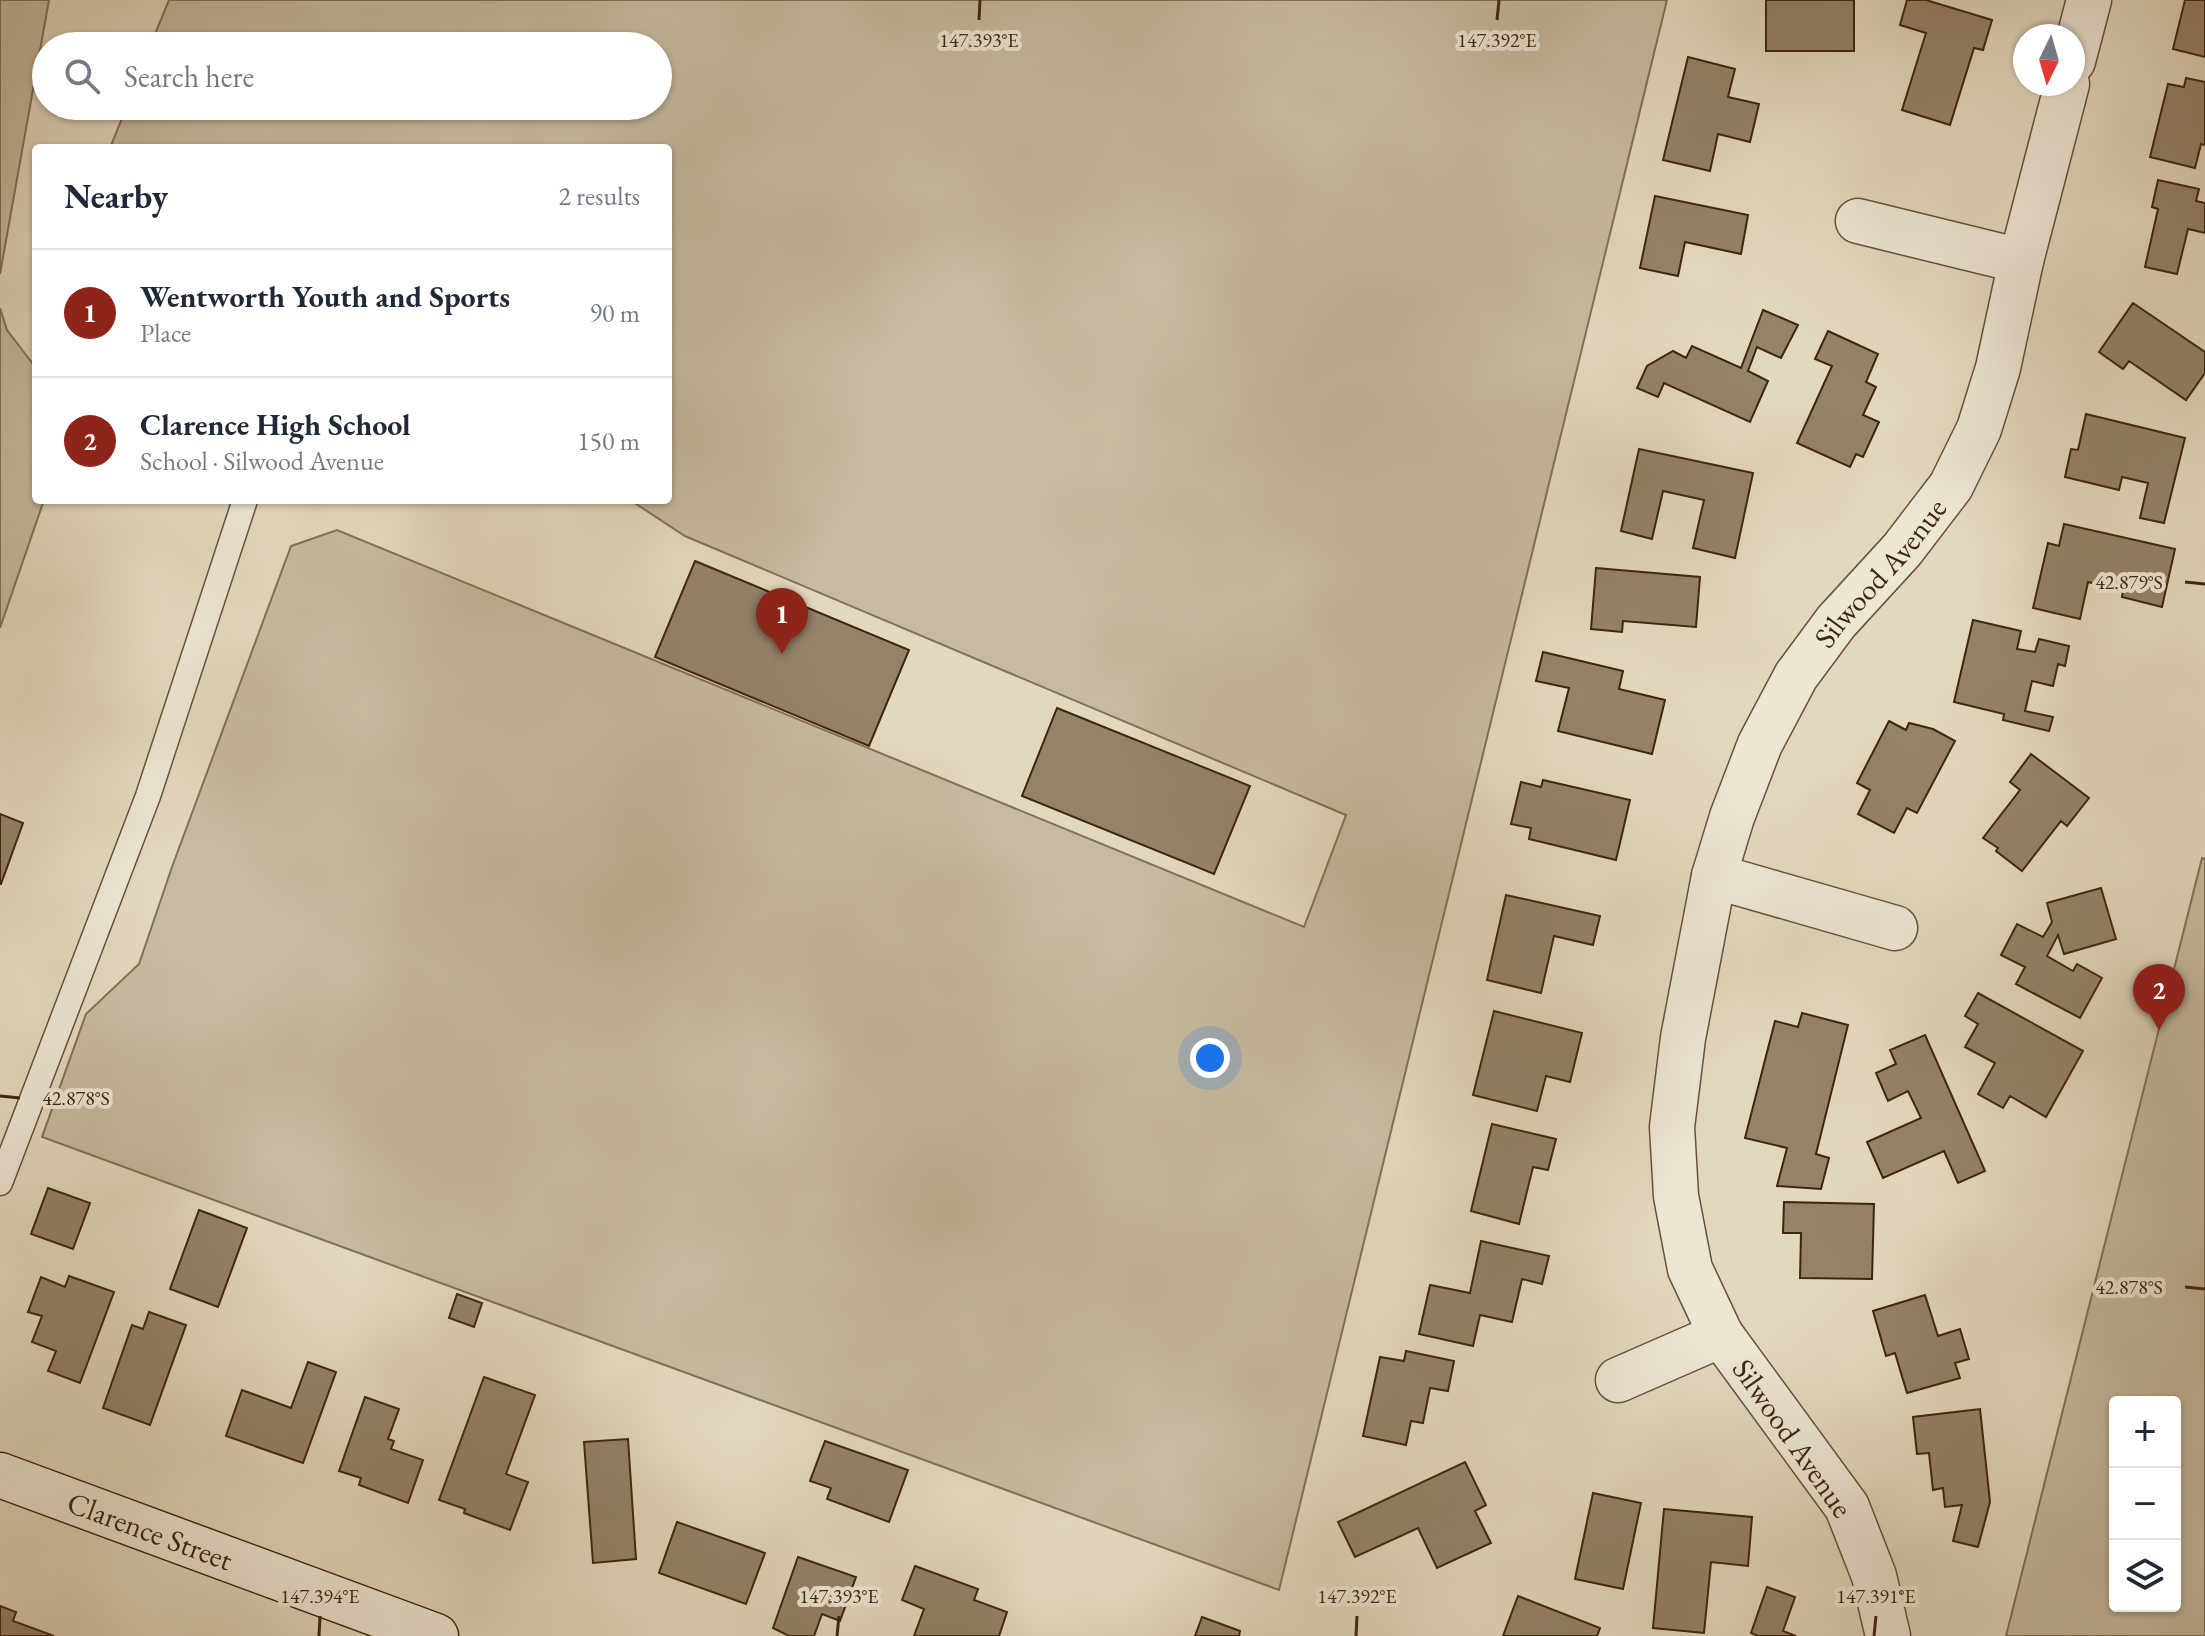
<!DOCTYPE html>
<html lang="en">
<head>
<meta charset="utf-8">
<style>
	body { margin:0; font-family:"EB Garamond",serif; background:#f2f2f3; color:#1f2937 }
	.controls { position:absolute; right:24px; bottom:24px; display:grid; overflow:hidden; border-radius:8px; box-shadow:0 2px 6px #0004 }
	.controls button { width:72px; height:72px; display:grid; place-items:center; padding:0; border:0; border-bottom:2px solid #e0e1e3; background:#fff; color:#1f2937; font:40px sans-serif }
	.compass { position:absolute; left:2013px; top:24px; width:72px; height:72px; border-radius:50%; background:#fff; box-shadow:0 2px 6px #0004; rotate:185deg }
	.you { position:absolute; left:1210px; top:1058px; width:28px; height:28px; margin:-20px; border:6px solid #fff; border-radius:50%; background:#1a73e8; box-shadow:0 0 0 12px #1a73e833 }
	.badge { display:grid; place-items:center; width:52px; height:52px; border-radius:50%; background:#8f2418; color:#fff; font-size:26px; font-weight:700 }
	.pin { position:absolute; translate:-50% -66px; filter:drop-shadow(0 2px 4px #0008) }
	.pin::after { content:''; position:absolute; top:42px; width:28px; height:24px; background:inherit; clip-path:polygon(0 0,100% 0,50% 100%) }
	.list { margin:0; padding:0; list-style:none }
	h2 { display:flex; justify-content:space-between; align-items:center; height:104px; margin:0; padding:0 32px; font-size:34px }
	h2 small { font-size:26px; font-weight:400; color:#747a83 }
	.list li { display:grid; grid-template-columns:52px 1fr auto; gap:24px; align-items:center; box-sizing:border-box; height:128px; padding:0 32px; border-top:2px solid #e0e1e3 }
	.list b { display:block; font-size:30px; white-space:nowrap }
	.list p { margin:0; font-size:26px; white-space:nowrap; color:#747a83 }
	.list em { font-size:26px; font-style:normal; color:#747a83 }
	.icon { flex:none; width:44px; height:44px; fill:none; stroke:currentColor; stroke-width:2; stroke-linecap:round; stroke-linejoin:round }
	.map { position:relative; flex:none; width:2205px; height:1636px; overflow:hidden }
	.search { position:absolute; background:#fff; box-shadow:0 2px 6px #0004; left:32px; top:32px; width:640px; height:88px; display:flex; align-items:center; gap:20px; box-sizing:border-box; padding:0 28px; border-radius:44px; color:#747a83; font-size:30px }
	.panel { position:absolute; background:#fff; box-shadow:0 2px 6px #0004; left:32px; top:144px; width:640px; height:360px; border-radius:8px }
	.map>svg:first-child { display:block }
	.green { fill:#c6baa0; stroke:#827056; stroke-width:2; fill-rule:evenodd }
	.building { fill:#948269; stroke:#3f250d; stroke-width:2 }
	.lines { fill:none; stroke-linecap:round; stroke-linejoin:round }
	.lane-casing { stroke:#685239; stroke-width:27 }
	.street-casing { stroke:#685239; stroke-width:47 }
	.secondary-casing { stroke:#3f250d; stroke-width:47 }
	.lane { stroke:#ece6d5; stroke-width:24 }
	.street { stroke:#ece6d5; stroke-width:44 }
	.secondary { stroke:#ece6d5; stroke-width:44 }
	.ticks { fill:none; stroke:#3f250d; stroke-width:3 }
	.labels { text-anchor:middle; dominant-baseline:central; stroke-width:8; stroke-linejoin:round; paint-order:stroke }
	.street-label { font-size:30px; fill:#3f250d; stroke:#ece6d5 }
	.ticks-label { font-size:20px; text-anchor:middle; fill:#3f250d; stroke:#ece6d5; stroke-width:8; stroke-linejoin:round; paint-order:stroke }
</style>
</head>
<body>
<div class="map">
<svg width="2205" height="1636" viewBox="0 0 2205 1636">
	<rect width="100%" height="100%" fill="#e2d8be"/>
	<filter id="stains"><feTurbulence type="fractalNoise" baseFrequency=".0025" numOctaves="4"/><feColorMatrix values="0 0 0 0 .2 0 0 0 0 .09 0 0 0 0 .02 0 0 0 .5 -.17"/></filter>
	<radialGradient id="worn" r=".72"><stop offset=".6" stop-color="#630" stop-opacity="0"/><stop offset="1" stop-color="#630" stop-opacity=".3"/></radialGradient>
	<path class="green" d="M 0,0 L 49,0 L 0,274 Z
		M 169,0 L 1667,0 L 1279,1590 L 42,1137 L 86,1014 L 139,964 L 172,867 L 291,546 L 337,530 L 1304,927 L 1346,815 L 685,536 L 630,500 L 668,500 L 668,148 L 110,148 L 127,106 L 658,106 L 658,46 L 150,46 Z
		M 0,308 L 7,330 L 36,368 L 36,500 L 44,500 L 0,628 Z
		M 2202,858 L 2205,859 L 2205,1636 L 2006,1636 ZM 2175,1402 L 2175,1606 L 2115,1606 L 2115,1402 Z"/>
	<path class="building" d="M 1766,0 L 1854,0 L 1854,51 L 1766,51 Z
		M 1907,0 L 1926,0 L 1992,20 L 1983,50 L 1974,48 L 1950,125 L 1902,110 L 1926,33 L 1900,25 Z
		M 2185,0 L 2205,0 L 2205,57 L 2173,49 Z
		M 1688,57 L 1735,69 L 1728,97 L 1759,104 L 1750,142 L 1718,134 L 1710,171 L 1663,160 Z
		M 2186,78 L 2205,82 L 2205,145 L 2201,144 L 2195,168 L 2150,157 L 2168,84 L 2184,87 Z
		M 2158,180 L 2199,189 L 2196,201 L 2205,203 L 2205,233 L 2188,229 L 2177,274 L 2145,267 L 2158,209 L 2152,207 Z
		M 1655,196 L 1748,215 L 1741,254 L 1685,242 L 1678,276 L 1640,268 Z
		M 2133,303 L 2205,352 L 2205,373 L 2186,400 L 2129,361 L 2123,369 L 2099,352 Z
		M 1763,310 L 1798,325 L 1781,358 L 1757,347 L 1748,371 L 1768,381 L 1750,422 L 1664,383 L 1658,397 L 1637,388 L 1647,366 L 1673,351 L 1686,358 L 1692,346 L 1741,368 Z
		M 1828,331 L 1878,354 L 1866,382 L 1876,387 L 1863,415 L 1879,422 L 1863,457 L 1856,454 L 1850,467 L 1797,443 L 1832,366 L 1815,359 Z
		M 2086,414 L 2185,438 L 2164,523 L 2140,518 L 2148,483 L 2122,477 L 2119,490 L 2065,477 L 2071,449 L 2078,450 Z
		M 1639,449 L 1753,473 L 1735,558 L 1693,548 L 1704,500 L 1663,491 L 1652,539 L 1621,531 Z
		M 2064,524 L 2175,549 L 2162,607 L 2122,597 L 2123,591 L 2088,582 L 2080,619 L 2033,608 L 2048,543 L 2059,546 Z
		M 695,561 L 909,650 L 869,746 L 655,657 Z
		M 1596,568 L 1700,577 L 1696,627 L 1623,621 L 1622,632 L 1591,629 Z
		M 1973,620 L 2021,631 L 2017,649 L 2035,652 L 2039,639 L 2069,646 L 2065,666 L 2058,664 L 2053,686 L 2032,681 L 2025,711 L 2053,717 L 2049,731 L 2003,720 L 2004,714 L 1954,702 Z
		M 1543,652 L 1623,671 L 1619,689 L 1665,700 L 1652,754 L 1558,731 L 1569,688 L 1536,681 Z
		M 1057,708 L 1250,786 L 1214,874 L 1022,796 Z
		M 1889,721 L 1906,730 L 1909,723 L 1933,729 L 1955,741 L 1917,813 L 1907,808 L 1894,833 L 1858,814 L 1870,790 L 1857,783 Z
		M 2031,754 L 2089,798 L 2067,826 L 2061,821 L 2022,871 L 1996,851 L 1998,848 L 1983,838 L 2020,790 L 2010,782 Z
		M 1543,780 L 1630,800 L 1616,860 L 1529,839 L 1531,828 L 1511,824 L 1521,782 L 1541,787 Z
		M 0,814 L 23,823 L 1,884 L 0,884 Z
		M 2101,888 L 2116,939 L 2064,954 L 2058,935 L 2047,956 L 2073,971 L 2077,964 L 2102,978 L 2080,1018 L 2016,984 L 2025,967 L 2001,955 L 2017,924 L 2043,937 L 2052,922 L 2047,903 Z
		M 1506,895 L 1600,916 L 1593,945 L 1554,936 L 1541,993 L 1487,980 Z
		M 1978,993 L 2083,1051 L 2046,1117 L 2010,1096 L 2003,1108 L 1978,1094 L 1995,1063 L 1965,1047 L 1978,1024 L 1965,1016 Z
		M 1494,1011 L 1582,1033 L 1570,1082 L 1546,1076 L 1537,1111 L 1473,1095 Z
		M 1802,1013 L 1848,1025 L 1816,1154 L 1829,1158 L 1821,1189 L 1777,1186 L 1787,1148 L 1745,1138 L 1775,1021 L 1798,1027 Z
		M 1925,1035 L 1985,1171 L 1958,1183 L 1944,1151 L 1883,1178 L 1867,1142 L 1921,1118 L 1908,1091 L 1888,1101 L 1876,1073 L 1896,1064 L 1890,1050 Z
		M 1492,1124 L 1556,1139 L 1548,1170 L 1533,1167 L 1519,1224 L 1471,1211 Z
		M 48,1188 L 90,1203 L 73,1249 L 31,1234 Z
		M 1784,1202 L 1874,1204 L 1872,1279 L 1800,1278 L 1801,1233 L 1783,1233 Z
		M 199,1210 L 247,1228 L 218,1307 L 170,1289 Z
		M 1481,1241 L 1549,1256 L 1542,1284 L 1522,1279 L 1512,1322 L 1480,1315 L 1473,1346 L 1419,1334 L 1430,1285 L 1470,1293 Z
		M 69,1276 L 114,1292 L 80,1383 L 48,1371 L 56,1351 L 32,1342 L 42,1316 L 28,1312 L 41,1277 L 65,1287 Z
		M 457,1294 L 482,1303 L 474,1327 L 449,1318 Z
		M 1925,1295 L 1938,1336 L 1960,1329 L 1969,1359 L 1955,1363 L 1960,1378 L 1907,1393 L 1895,1353 L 1886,1356 L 1873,1311 Z
		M 149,1312 L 186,1325 L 150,1425 L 103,1408 L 132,1325 L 143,1329 Z
		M 1406,1351 L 1454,1361 L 1448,1391 L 1430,1388 L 1423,1423 L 1411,1421 L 1406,1445 L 1363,1436 L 1380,1357 L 1404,1361 Z
		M 308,1362 L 336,1372 L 303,1463 L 226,1436 L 242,1390 L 291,1408 Z
		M 484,1377 L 535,1395 L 506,1474 L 528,1482 L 510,1530 L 464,1513 L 465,1509 L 439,1500 Z
		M 365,1397 L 399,1409 L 388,1439 L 394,1441 L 391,1449 L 423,1460 L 408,1503 L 359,1485 L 361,1478 L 339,1471 Z
		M 1980,1409 L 1990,1502 L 1978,1547 L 1953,1541 L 1962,1505 L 1945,1507 L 1943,1488 L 1933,1490 L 1929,1453 L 1917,1454 L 1913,1417 Z
		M 628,1439 L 636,1559 L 593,1563 L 584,1442 Z
		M 825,1441 L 908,1470 L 889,1522 L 827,1499 L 831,1488 L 810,1481 Z
		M 1465,1462 L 1486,1505 L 1475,1511 L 1491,1543 L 1437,1568 L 1418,1528 L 1355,1557 L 1338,1522 Z
		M 1593,1493 L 1641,1503 L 1623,1589 L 1575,1579 Z
		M 1664,1509 L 1752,1517 L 1748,1566 L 1711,1562 L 1704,1633 L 1653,1628 Z
		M 677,1522 L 765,1553 L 746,1604 L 659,1573 Z
		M 798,1557 L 856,1577 L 840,1621 L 822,1614 L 814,1636 L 789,1636 L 773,1628 Z
		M 915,1566 L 978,1589 L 974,1600 L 1007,1612 L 999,1636 L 914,1636 L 924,1609 L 902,1600 Z
		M 1767,1587 L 1795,1597 L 1783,1631 L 1796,1636 L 1758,1636 L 1751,1633 Z
		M 1518,1596 L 1600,1628 L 1597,1636 L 1503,1636 Z
		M 0,1606 L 16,1612 L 13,1621 L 54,1636 L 0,1636 Z
		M 1202,1617 L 1240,1631 L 1239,1636 L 1195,1636 Z"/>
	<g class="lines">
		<g class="lane-casing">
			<path id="lane" d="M 0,1183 L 148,796 L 245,500"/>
		</g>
		<g class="street-casing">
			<g id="street">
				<path d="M 2073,61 L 2089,0"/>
				<path d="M 1858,221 L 2021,261"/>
				<path d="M 1714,876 L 1895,928"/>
				<path d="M 1618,1380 L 1721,1335"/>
				<path id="s1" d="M 1888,1636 L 1874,1576 L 1847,1507 L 1721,1335 L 1690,1269 L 1676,1196 L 1672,1127 L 1683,1038 L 1714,876 L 1732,817 L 1760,744 L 1796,676 L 1836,622 L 1902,550 L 1951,486 L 1979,429 L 1998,368 L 2021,261 L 2067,84"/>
			</g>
		</g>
		<g class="secondary-casing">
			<g id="secondary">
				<path id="s2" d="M 0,1475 L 436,1636"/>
			</g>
		</g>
		<use href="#lane" class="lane"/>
		<use href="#street" class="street"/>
		<use href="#secondary" class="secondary"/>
	</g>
	<path class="ticks" d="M 979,20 L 980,0M 1497,20 L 1499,0M 2185,582 L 2205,584M 0,1096 L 20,1098M 2185,1287 L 2205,1289M 319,1636 L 320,1616M 837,1636 L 839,1616M 1356,1636 L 1357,1616M 1874,1636 L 1876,1616"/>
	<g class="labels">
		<g class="street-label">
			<text stroke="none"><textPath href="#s1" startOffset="1170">Silwood Avenue</textPath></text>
			<text transform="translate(1793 1438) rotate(55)">Silwood Avenue</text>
			<text stroke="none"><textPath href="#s2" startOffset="160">Clarence Street</textPath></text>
		</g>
	</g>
	<g class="ticks-label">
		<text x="979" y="47">147.393°E</text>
		<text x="1497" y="47">147.392°E</text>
		<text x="2129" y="589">42.879°S</text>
		<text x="76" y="1105">42.878°S</text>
		<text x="2129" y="1294">42.878°S</text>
		<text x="320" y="1603">147.394°E</text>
		<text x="839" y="1603">147.393°E</text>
		<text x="1357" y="1603">147.392°E</text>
		<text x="1876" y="1603">147.391°E</text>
	</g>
	<rect width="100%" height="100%" filter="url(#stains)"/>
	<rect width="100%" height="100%" fill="url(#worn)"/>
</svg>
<div class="controls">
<button>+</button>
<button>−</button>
<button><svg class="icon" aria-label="layers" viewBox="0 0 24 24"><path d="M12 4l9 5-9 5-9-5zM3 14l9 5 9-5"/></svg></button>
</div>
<svg class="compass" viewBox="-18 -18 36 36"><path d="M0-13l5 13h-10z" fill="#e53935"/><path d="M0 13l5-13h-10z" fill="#747a83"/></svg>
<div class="you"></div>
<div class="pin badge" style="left:782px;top:654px">1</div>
<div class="pin badge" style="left:2159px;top:1030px">2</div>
<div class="search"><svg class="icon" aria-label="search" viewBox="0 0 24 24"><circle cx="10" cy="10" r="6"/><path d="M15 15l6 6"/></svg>Search here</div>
<section class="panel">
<h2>Nearby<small>2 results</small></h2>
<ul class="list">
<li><span class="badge">1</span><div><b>Wentworth Youth and Sports</b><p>Place</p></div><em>90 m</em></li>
<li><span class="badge">2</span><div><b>Clarence High School</b><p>School · Silwood Avenue</p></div><em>150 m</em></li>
</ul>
</section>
</div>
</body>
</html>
